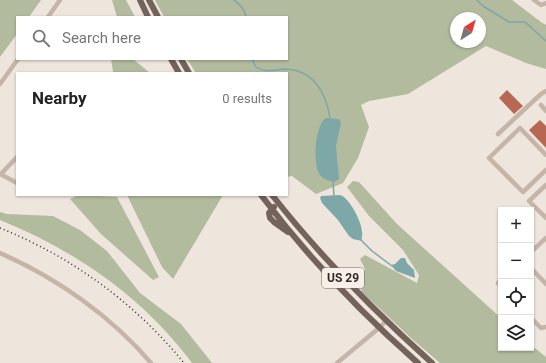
<!DOCTYPE html>
<html lang="en">
<head>
<meta charset="utf-8">
<style>
	body { margin:0; font-family:Roboto,sans-serif; background:#f2f2f2; color:#222 }
	.controls { position:absolute; right:12px; bottom:12px; display:grid; overflow:hidden; border-radius:0px; box-shadow:0 1px 3px #0004 }
	.controls button { width:36px; height:36px; display:grid; place-items:center; padding:0; border:0; border-bottom:1px solid #e0e0e0; background:#fff; color:#222; font:20px sans-serif }
	.compass { position:absolute; left:450px; top:12px; width:36px; height:36px; border-radius:50%; background:#fff; box-shadow:0 1px 3px #0004; rotate:37deg }
	.list { margin:0; padding:0; list-style:none }
	h2 { display:flex; justify-content:space-between; align-items:center; height:52px; margin:0; padding:0 16px; font-size:17px }
	h2 small { font-size:13px; font-weight:400; color:#767676 }
	.icon { flex:none; width:22px; height:22px; fill:none; stroke:currentColor; stroke-width:2; stroke-linecap:round; stroke-linejoin:round }
	.map { position:relative; flex:none; width:546px; height:363px; overflow:hidden }
	.search { position:absolute; background:#fff; box-shadow:0 1px 3px #0004; left:16px; top:16px; width:272px; height:44px; display:flex; align-items:center; gap:10px; box-sizing:border-box; padding:0 14px; border-radius:0px; color:#767676; font-size:15px }
	.panel { position:absolute; background:#fff; box-shadow:0 1px 3px #0004; left:16px; top:72px; width:272px; height:124px; border-radius:0px }
	.map>svg:first-child { display:block }
	.green { fill:#b2bb9e; fill-rule:evenodd }
	.water { fill:#7ea7a8 }
	.lines { fill:none; stroke-linecap:round; stroke-linejoin:round }
	.stream { stroke:#7ea7a8; stroke-width:1.5 }
	.building { fill:#b66852 }
	.minor { stroke:#c5b5a9; stroke-width:4.5 }
	.major { stroke:#73635b; stroke-width:6 }
	.rail { stroke:#332b28; stroke-width:1.5; stroke-dasharray:1 3; stroke-linecap:butt }
	.labels { text-anchor:middle; dominant-baseline:central; stroke-width:4; stroke-linejoin:round; paint-order:stroke }
	.shield { fill:#f7efe8; stroke:#6e6662; stroke-width:1 }
	.shield-label { font-size:12px; font-weight:bold; fill:#332b28 }
</style>
</head>
<body>
<div class="map">
<svg width="546" height="363" viewBox="0 0 546 363">
	<rect width="100%" height="100%" fill="#eee5dc"/>
	<path class="green" d="M 0,0 L 41,0 L 29,17 L 17,17 L 17,34 L 0,57 Z
		M 112,0 L 126,0 L 135,17 L 117,17 Z
		M 155,0 L 512,0 L 541,22 L 546,25 L 546,69 L 526,63 L 486,46 L 408,94 L 369,101 L 361,105 L 369,127 L 358,158 L 343,183 L 316,194 L 292,176 L 287,177 L 287,73 L 196,73 L 187,59 L 287,59 L 287,17 L 164,17 ZM 456,18 L 480,18 L 480,42 L 456,42 Z
		M 111,59 L 133,59 L 150,73 L 112,73 L 113,71 Z
		M 353,181 L 359,182 L 397,224 L 501,318 L 501,348 L 531,348 L 531,345 L 546,357 L 546,363 L 440,363 L 412,339 L 362,292 L 360,283 L 365,269 L 360,259 L 365,255 L 417,283 L 419,275 L 403,250 L 369,216 L 347,187 Z
		M 78,195 L 117,197 L 159,277 L 153,280 L 101,234 L 70,199 Z
		M 127,195 L 223,195 L 173,279 L 162,267 Z
		M 0,212 L 7,214 L 53,216 L 80,230 L 107,251 L 140,293 L 181,324 L 212,363 L 192,363 C 144,298 75,250 0,220 Z"/>
	<path class="water" d="M 326,118 L 339,119 L 341,123 L 336,146 L 339,179 L 334,182 C 329,181 323,179 320,175 C 312,165 315,125 326,118 Z
		M 340,195 C 349,197 362,222 362,232 C 363,235 361,237 362,241 L 353,239 L 349,236 L 338,220 L 322,203 L 320,198 L 321,196 Z
		M 401,258 L 405,258 L 407,263 L 414,270 L 415,278 L 396,271 L 391,265 L 395,264 Z"/>
	<g class="lines">
		<path class="stream" d="M 234,0 C 240,5 245,9 246,17
			M 477,0 L 483,6 L 509,22 L 525,22 L 546,41
			M 252,59 L 256,67 C 265,73 273,70 283,69 C 313,69 326,92 330,118
			M 333,181 L 334,197
			M 361,240 L 372,251 L 392,266"/>
	</g>
	<path class="building" d="M 507,90 L 523,106 L 514,114 L 499,98 Z
		M 540,120 L 546,126 L 546,148 L 529,130 Z"/>
	<g class="lines">
		<path class="minor" d="M 534,0 L 541,5 L 546,3
			M 48,17 L 60,0
			M 0,84 L 18,59
			M 541,105 L 546,111
			M 498,134 L 541,94 L 546,91
			M 546,155 L 520,128 L 489,158 L 523,192 L 546,170
			M 0,174 L 17,183
			M 1,174 L 17,157
			M 546,185 L 529,201 L 546,218
			M 531,252 L 546,238
			M 0,253 C 57,278 111,316 151,363
			M 531,268 L 546,284
			M 501,280 L 498,283 L 501,287
			M 531,318 L 541,328 L 546,327
			M 337,363 L 379,328 L 386,321"/>
		<path class="major" d="M 140,0 L 148,17
			M 149,0 L 158,17
			M 171,59 L 179,73
			M 181,59 L 189,73
			M 261,195 C 307,256 360,312 418,363
			M 272,195 C 320,256 374,311 432,363
			M 274,207 L 269,213 L 270,218 L 274,222 L 288,232"/>
		<path class="rail" d="M 0,228 C 72,257 135,303 184,363"/>
	</g>
	<g class="labels">
		<rect class="shield" x="322" y="268" width="42" height="20" rx="3"/>
		<g class="shield-label">
			<text x="343" y="278">US 29</text>
		</g>
	</g>
</svg>
<div class="controls">
<button>+</button>
<button>−</button>
<button><svg class="icon" aria-label="locate" viewBox="0 0 24 24"><circle cx="12" cy="12" r="6"/><path d="M12 2v4M12 18v4M2 12h4M18 12h4"/></svg></button>
<button><svg class="icon" aria-label="layers" viewBox="0 0 24 24"><path d="M12 4l9 5-9 5-9-5zM3 14l9 5 9-5"/></svg></button>
</div>
<svg class="compass" viewBox="-18 -18 36 36"><path d="M0-13l5 13h-10z" fill="#e53935"/><path d="M0 13l5-13h-10z" fill="#767676"/></svg>
<div class="search"><svg class="icon" aria-label="search" viewBox="0 0 24 24"><circle cx="10" cy="10" r="6"/><path d="M15 15l6 6"/></svg>Search here</div>
<section class="panel">
<h2>Nearby<small>0 results</small></h2>
<ul class="list">
</ul>
</section>
</div>
</body>
</html>
